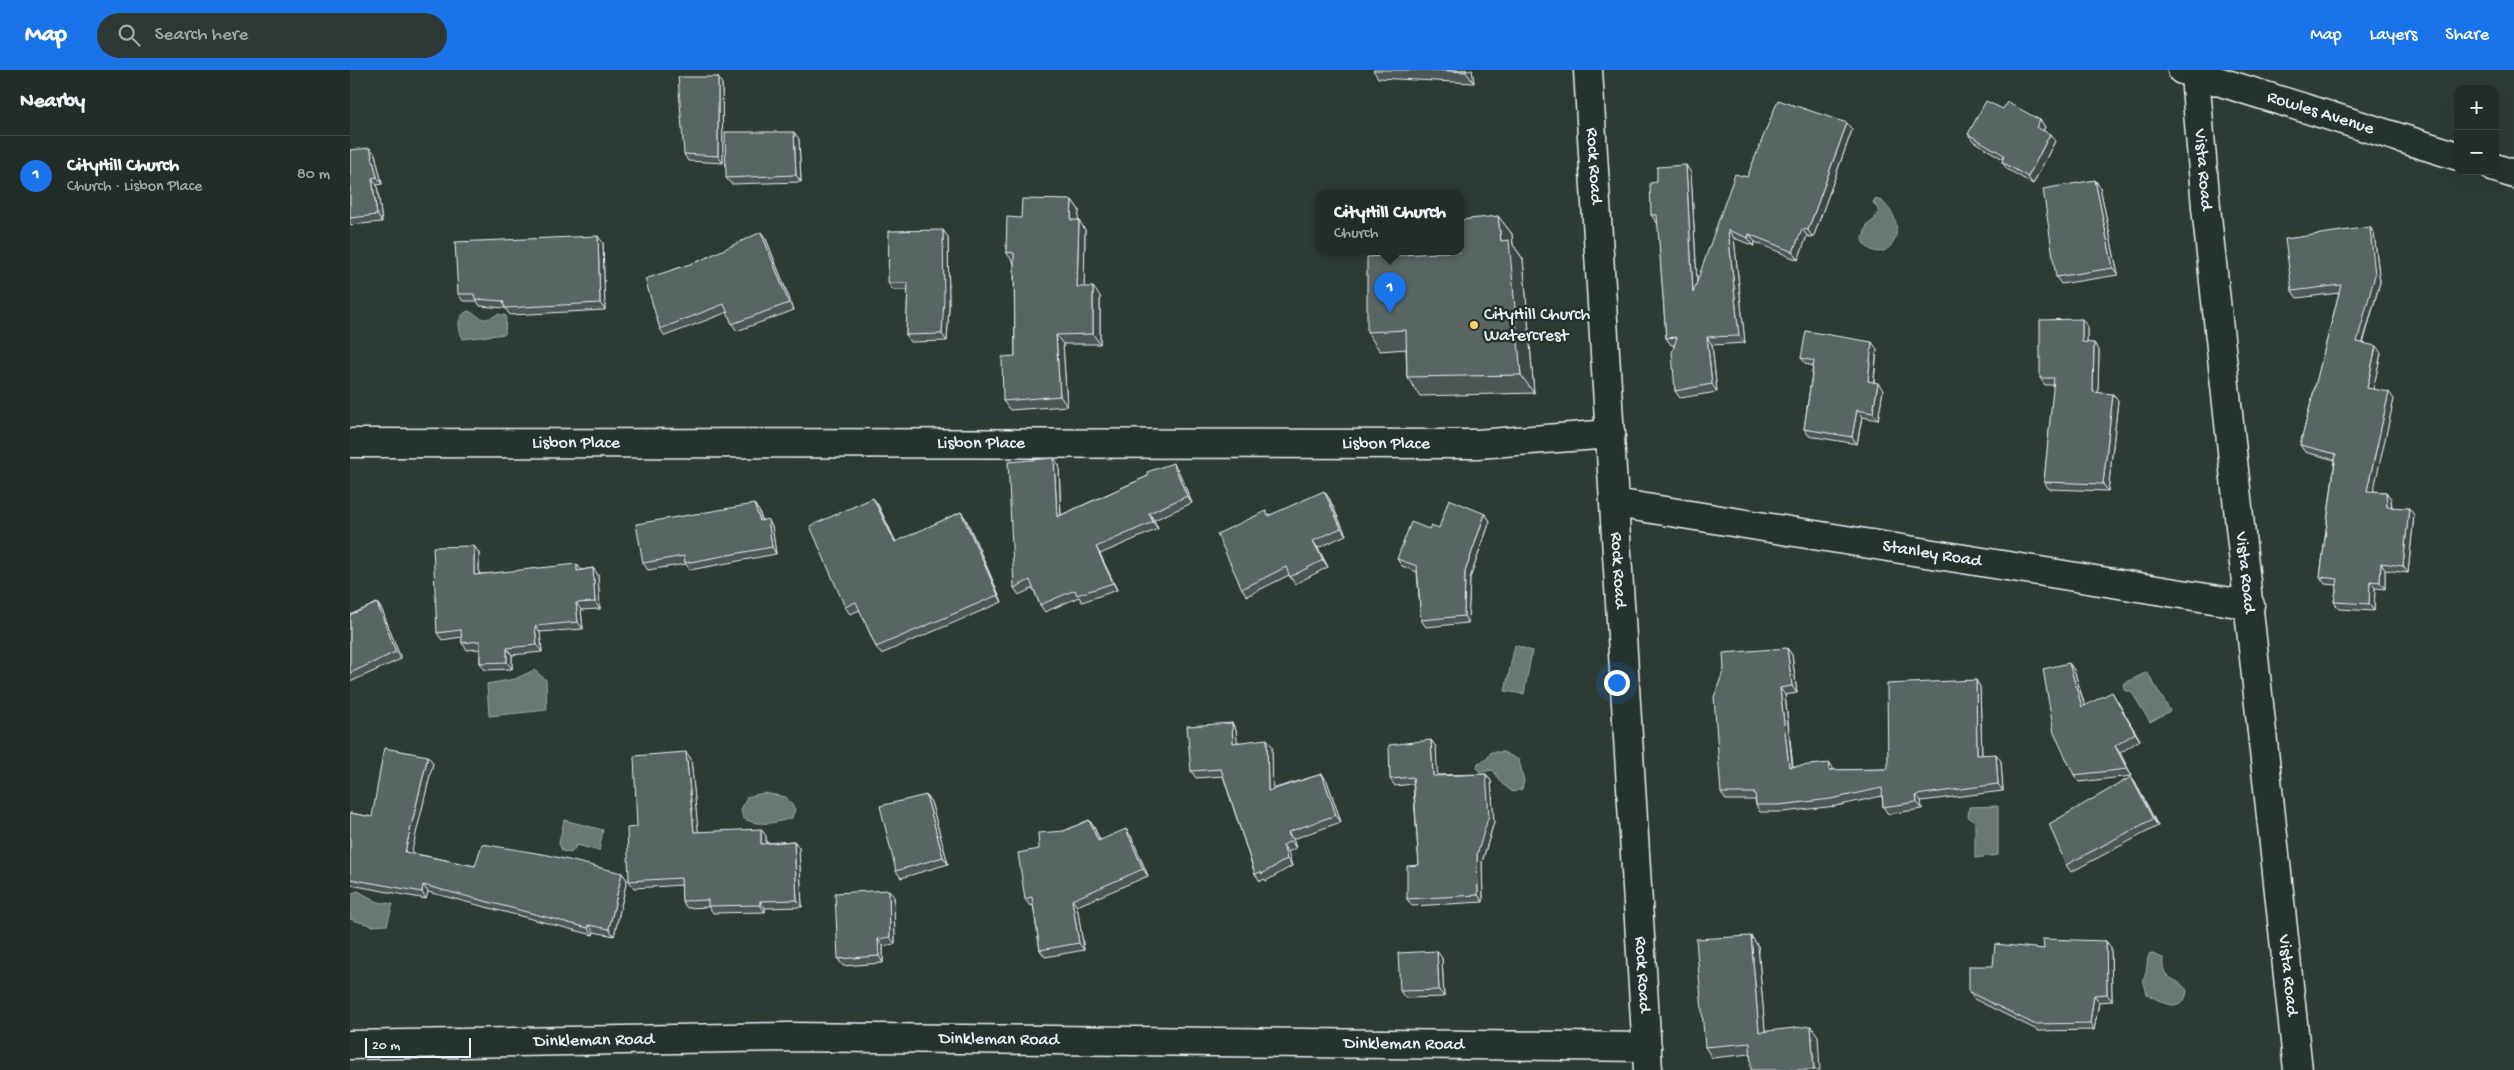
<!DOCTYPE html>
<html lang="en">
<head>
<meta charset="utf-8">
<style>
	body { margin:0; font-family:"Gochi Hand",sans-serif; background:#2e3834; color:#f1f3f6 }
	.controls { position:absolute; right:15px; top:15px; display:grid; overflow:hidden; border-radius:10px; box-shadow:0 5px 20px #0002 }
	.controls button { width:45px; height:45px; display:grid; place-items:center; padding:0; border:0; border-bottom:1px solid #3f4845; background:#222c28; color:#f1f3f6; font:25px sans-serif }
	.scale { position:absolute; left:15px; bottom:12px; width:106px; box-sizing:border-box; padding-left:5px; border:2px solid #e8f1f8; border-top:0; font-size:14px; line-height:18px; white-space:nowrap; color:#e8f1f8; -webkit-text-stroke:4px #26332d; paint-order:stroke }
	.you { position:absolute; left:1266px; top:612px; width:18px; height:18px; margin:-12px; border:4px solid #fff; border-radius:50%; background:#1a73e8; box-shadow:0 0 0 8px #1a73e833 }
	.badge { display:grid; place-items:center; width:32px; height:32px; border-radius:50%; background:#1a73e8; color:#fff; font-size:16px; font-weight:700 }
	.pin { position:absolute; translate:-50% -41px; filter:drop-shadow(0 1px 2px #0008) }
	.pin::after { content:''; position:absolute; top:26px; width:18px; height:15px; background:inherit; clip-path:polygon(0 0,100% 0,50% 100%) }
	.popup { position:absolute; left:966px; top:120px; width:148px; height:65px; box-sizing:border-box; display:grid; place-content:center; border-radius:10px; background:#222c28; filter:drop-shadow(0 1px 4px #0005); font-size:16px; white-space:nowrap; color:#a2a7a8 }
	.popup b { font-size:19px; color:#f1f3f6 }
	.popup::after { content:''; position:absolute; left:50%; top:100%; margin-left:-10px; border:10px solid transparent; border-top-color:#222c28 }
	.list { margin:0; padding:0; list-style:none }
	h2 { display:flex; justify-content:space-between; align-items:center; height:65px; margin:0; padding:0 20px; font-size:21px }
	h2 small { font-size:16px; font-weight:400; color:#a2a7a8 }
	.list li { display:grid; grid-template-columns:32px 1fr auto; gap:15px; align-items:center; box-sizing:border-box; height:80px; padding:0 20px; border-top:1px solid #3f4845 }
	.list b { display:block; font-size:19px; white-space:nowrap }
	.list p { margin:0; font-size:16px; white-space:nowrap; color:#a2a7a8 }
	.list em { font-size:16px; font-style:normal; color:#a2a7a8 }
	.icon { flex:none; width:28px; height:28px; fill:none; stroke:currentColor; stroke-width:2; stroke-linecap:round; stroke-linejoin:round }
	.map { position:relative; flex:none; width:2164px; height:1000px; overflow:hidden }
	header { display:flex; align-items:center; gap:30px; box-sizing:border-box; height:70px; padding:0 25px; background:#1a73e8; color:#fff }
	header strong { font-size:24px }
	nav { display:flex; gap:28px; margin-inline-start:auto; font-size:18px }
	.search { width:350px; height:45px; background:#2e3834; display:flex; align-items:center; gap:12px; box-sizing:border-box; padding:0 18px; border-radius:28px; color:#a2a7a8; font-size:19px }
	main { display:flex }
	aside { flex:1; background:#222c28 }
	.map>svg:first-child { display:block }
	.water { fill:#6b7775; stroke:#9da8a9 }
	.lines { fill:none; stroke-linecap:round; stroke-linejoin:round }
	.minor-casing { stroke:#e8f1f8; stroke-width:31 }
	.minor { stroke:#26332d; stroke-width:28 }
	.wall { fill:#4d5755; stroke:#e8f1f8 }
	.shaded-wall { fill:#3e4745; stroke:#e8f1f8 }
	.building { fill:#596563; stroke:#e8f1f8 }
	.poi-dot { fill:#ffd166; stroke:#26332d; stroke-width:2 }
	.labels { text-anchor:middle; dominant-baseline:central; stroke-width:5; stroke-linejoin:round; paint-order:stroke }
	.street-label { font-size:18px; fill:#e8f1f8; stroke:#26332d }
	.poi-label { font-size:18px; fill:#e8f1f8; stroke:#26332d; text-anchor:start }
</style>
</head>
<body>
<header>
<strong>Map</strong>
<div class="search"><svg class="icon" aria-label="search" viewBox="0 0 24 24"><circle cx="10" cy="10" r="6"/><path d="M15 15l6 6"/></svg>Search here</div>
<nav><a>Map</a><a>Layers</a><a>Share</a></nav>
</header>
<main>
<aside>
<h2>Nearby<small></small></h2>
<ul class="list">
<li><span class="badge">1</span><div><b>CityHill Church</b><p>Church · Lisbon Place</p></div><em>80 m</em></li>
</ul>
</aside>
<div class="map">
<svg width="2164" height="1000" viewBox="0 0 2164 1000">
	<rect width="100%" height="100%" fill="#2e3b35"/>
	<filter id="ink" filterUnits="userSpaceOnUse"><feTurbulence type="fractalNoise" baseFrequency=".02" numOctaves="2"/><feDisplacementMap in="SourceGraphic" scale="10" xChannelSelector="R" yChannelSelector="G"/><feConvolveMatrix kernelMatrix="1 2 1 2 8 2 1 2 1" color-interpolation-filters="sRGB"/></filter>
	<g filter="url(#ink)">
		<path class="water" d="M 1525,129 L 1532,131 C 1537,137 1543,142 1545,150 C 1553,173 1529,196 1512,171 L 1517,155 L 1524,150 L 1529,141 L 1523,132 Z
			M 118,241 C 133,247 131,254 148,244 L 156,246 L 155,264 L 113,269 C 108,258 106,247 118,241 Z
			M 1165,575 L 1182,581 L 1174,624 L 1155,621 Z
			M 184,600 L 196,610 L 197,640 L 139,646 L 137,614 L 165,609 Z
			M 1797,602 L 1820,641 L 1800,652 L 1781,621 L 1775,621 L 1773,614 Z
			M 1141,682 L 1153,682 L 1169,690 L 1174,711 L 1172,719 L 1163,722 L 1151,713 L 1143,700 L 1130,702 L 1127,698 L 1128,693 L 1137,689 Z
			M 414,723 L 436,727 L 445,739 L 442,748 C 425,753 408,757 393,748 L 391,740 L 397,727 Z
			M 1648,736 L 1648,785 L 1625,788 L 1625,751 L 1618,747 L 1619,737 Z
			M 214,750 L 253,760 L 249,781 L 227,775 L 221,783 L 212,781 L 209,773 Z
			M 8,821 L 28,832 L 43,834 L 37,855 L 23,856 L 0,849 L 0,824 Z
			M 1800,883 L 1813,888 C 1811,912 1826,906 1837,920 C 1835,947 1810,931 1797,924 L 1793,909 C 1799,901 1795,891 1800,883 Z"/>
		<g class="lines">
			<g class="minor-casing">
				<g id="minor">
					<path id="s1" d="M 1238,0 L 1298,1000"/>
					<path id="s2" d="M 1832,0 L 2108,86"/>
					<path id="s3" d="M 1845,5 L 1856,137 L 1948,1000"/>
					<path d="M 2145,98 L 2164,104"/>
					<path id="s4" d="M 0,373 L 1127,374 L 1261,364"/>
					<path id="s5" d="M 1265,433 L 1900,535"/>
					<path id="s6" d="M 0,975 L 440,967 L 1297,977"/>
				</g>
			</g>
			<use href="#minor" class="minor"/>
		</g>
		<path class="wall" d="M 1023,0 L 1122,0 L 1124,13 L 1028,8 Z
			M 372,14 L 373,93 L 338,91 L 334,84 Z
			M 1653,39 L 1690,50 L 1695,57 L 1693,61 L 1705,71 L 1683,114 L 1657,99 L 1652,92 L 1653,89 L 1623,71 L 1618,64 Z
			M 1497,53 L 1502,60 L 1463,168 L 1457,166 L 1448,190 L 1405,172 L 1404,176 L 1384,168 L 1395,273 L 1362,275 L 1367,322 L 1330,328 L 1325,321 L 1324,275 L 1321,275 L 1316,268 L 1308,153 L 1307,153 L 1301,145 L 1307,112 L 1341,103 L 1347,211 L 1397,107 Z
			M 449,69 L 451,112 L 381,114 L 376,108 Z
			M 0,80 L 25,84 L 32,114 L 27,115 L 32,152 L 0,155 Z
			M 1745,110 L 1750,117 L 1768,205 L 1711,214 L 1706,207 Z
			M 722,130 L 729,140 L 728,150 L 735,160 L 734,217 L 750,226 L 750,274 L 713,274 L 717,336 L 660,340 L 653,331 L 665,286 L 664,192 L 663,192 L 656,182 L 671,148 Z
			M 1148,146 L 1162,164 L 1163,175 L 1173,189 L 1184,323 L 1070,326 L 1057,307 L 1056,279 L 1030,281 L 1017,262 L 1086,183 Z
			M 2020,157 L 2024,164 L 2030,212 L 2013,274 L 2031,283 L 2023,319 L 2044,329 L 2023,421 L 2036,422 L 2041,429 L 2042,437 L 2064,445 L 2058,503 L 2035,500 L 2035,519 L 2025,518 L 2024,541 L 1989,539 L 1984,532 L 1987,515 L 1975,514 L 1970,507 L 1985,390 L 1955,382 L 1950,375 L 1989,223 L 1947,228 L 1942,221 Z
			M 598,167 L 599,237 L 597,271 L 561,272 L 556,265 L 558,220 L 543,220 L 538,213 Z
			M 416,169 L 444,240 L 387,261 L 382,254 L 378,242 L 315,266 L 310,259 Z
			M 253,173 L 255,240 L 160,245 L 155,238 L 130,236 L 127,231 L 113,231 L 108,224 Z
			M 1737,256 L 1737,272 L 1749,280 L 1748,323 L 1768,331 L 1758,421 L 1699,419 L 1694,412 L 1704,315 L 1695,315 L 1690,308 Z
			M 1527,279 L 1524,312 L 1533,320 L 1528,350 L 1512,347 L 1507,374 L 1459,366 L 1454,359 L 1463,296 L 1456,294 L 1451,288 Z
			M 823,393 L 828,400 L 842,433 L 804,450 L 808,459 L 750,484 L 767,520 L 732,532 L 729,527 L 695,542 L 690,535 L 683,518 L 669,525 L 664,518 L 709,395 L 711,445 L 798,406 Z
			M 523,428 L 528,435 L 546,472 L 611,442 L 616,449 L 652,532 L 531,584 L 526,577 L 510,540 L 500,544 L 495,537 Z
			M 979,428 L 996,465 L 968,478 L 978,497 L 945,514 L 939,505 L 897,526 L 892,519 L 919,445 Z
			M 404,434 L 409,441 L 412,450 L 422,456 L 426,484 L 340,500 L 336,494 L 298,500 L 293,493 Z
			M 1135,444 L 1140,451 L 1120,508 L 1118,553 L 1076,557 L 1071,550 L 1067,502 L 1052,496 L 1047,489 L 1089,458 Z
			M 124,476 L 129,483 L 129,504 L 231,500 L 243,498 L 248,505 L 250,539 L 231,540 L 233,559 L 190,562 L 192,582 L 162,585 L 162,599 L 135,600 L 130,593 L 130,579 L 117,580 L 112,573 L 112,567 L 92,570 L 87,563 Z
			M 27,533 L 32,540 L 51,589 L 0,612 L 0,545 Z
			M 1437,578 L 1442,585 L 1447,623 L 1435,625 L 1443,696 L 1484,700 L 1538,699 L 1626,610 L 1630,617 L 1632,685 L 1651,691 L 1653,721 L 1571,731 L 1572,739 L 1538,744 L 1533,737 L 1532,726 L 1486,736 L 1433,742 L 1410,742 L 1406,735 L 1405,730 L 1376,730 L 1371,723 Z
			M 1719,593 L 1724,600 L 1735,636 L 1766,629 L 1790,670 L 1770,683 L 1782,706 L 1729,712 L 1724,705 Z
			M 882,653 L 886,660 L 887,672 L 922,676 L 922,719 L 972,704 L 977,711 L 991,752 L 943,769 L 946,778 L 938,782 L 942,796 L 916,811 L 915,809 L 910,811 L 905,804 L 873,706 L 846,708 L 841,701 Z
			M 1081,670 L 1086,677 L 1087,705 L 1136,704 L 1141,711 L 1144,752 L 1132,792 L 1133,832 L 1062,836 L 1057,829 L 1069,795 L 1063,714 L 1045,716 L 1040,709 Z
			M 336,682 L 341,689 L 348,762 L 416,766 L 416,773 L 444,771 L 449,778 L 452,837 L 415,838 L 415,842 L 363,843 L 359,837 L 337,838 L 332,831 L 332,815 L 284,818 L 279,811 L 287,757 Z
			M 83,693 L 61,783 L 125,796 L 272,803 L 277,810 L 264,866 L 244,862 L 243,865 L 78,822 L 76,829 L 1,815 L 0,814 L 0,743 L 22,747 Z
			M 1781,707 L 1786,714 L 1808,756 L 1721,802 L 1716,795 Z
			M 576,725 L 581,732 L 598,794 L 551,808 L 546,801 Z
			M 739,750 L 744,757 L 750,770 L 781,766 L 798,806 L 727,836 L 734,880 L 695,887 L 690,880 L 683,835 L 680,836 L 675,829 L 689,779 L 714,761 Z
			M 544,827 L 545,874 L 533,876 L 533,893 L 493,896 L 488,889 Z
			M 1401,866 L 1408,876 L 1415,961 L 1468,966 L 1400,984 L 1362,988 L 1355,977 Z
			M 1756,871 L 1761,878 L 1762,931 L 1749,932 L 1744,960 L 1689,961 L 1624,929 L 1619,922 L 1643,896 L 1694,879 Z
			M 1092,888 L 1094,927 L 1055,928 L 1050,921 Z"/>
		<path class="shaded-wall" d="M 1116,0 L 1122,0 L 1124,13 L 1116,2 Z
			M 368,7 L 372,14 L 373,93 L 368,86 Z
			M 1690,50 L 1695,57 L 1691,64 L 1686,57 Z
			M 1497,53 L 1502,60 L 1463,168 L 1458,160 Z
			M 444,62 L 449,69 L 451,112 L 446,105 Z
			M 1700,64 L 1705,71 L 1683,114 L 1678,107 Z
			M 20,78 L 25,84 L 32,114 L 27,107 Z
			M 1336,95 L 1341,103 L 1348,230 L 1343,223 Z
			M 22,108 L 27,115 L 32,152 L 27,145 Z
			M 1745,110 L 1750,117 L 1768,205 L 1763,198 Z
			M 722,130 L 729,140 L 728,159 L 721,150 Z
			M 1148,146 L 1162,164 L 1163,175 L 1173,189 L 1184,323 L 1171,305 L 1151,171 Z
			M 729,150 L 735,160 L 734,226 L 727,217 Z
			M 2020,157 L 2024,164 L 2030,212 L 2011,279 L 2007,272 Z
			M 1452,159 L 1457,166 L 1448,190 L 1443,182 Z
			M 593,160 L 598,167 L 599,237 L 597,271 L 592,264 Z
			M 1378,160 L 1384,168 L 1395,273 L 1389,266 Z
			M 411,162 L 416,169 L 444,240 L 439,233 Z
			M 1399,164 L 1405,172 L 1404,176 L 1398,168 Z
			M 248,166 L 253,173 L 255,240 L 250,233 Z
			M 743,217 L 750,226 L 750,274 L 743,264 Z
			M 1732,249 L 1737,256 L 1737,279 L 1732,272 Z
			M 706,265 L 713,274 L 717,336 L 710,326 Z
			M 1357,267 L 1362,275 L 1367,322 L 1362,314 Z
			M 1522,272 L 1527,279 L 1523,318 L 1518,311 Z
			M 1744,273 L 1749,280 L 1748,329 L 1743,322 Z
			M 2026,276 L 2031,283 L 2022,325 L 2017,318 Z
			M 1528,313 L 1533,320 L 1528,350 L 1523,343 Z
			M 2039,322 L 2044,329 L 2022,428 L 2017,421 Z
			M 1763,324 L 1768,331 L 1758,421 L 1753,414 Z
			M 1507,340 L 1512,347 L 1507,374 L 1502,367 Z
			M 704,388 L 709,395 L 711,454 L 707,447 Z
			M 823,393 L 828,400 L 842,433 L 837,426 Z
			M 974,421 L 979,428 L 996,465 L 991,458 Z
			M 2036,422 L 2041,429 L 2042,444 L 2037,437 Z
			M 523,428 L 528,435 L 549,479 L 545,472 Z
			M 404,434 L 409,441 L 414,458 L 410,451 Z
			M 2059,438 L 2064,445 L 2058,503 L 2053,496 Z
			M 611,442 L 616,449 L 652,532 L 648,525 Z
			M 799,443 L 804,450 L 808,459 L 803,452 Z
			M 1135,444 L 1140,451 L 1120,508 L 1118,553 L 1114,546 L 1115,502 Z
			M 418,449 L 422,456 L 426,484 L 422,477 Z
			M 963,471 L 968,478 L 978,497 L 973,490 Z
			M 124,476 L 129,483 L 129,512 L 124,505 Z
			M 746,477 L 750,484 L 767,520 L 763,513 Z
			M 2031,493 L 2035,500 L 2035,519 L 2030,512 Z
			M 227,494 L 232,501 L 227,501 Z
			M 243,498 L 248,505 L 250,539 L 245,532 Z
			M 2020,511 L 2025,518 L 2024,541 L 2019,534 Z
			M 27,533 L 32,540 L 51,589 L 46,582 Z
			M 226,533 L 231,540 L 233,559 L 228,552 Z
			M 185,556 L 190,562 L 192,582 L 187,575 Z
			M 157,578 L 162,585 L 162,599 L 157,592 Z
			M 1437,578 L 1442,585 L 1447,623 L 1442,616 Z
			M 1719,593 L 1724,600 L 1737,644 L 1732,637 Z
			M 1626,610 L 1630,617 L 1632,692 L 1627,685 Z
			M 1430,618 L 1435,625 L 1443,704 L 1439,697 Z
			M 1762,622 L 1766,629 L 1790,670 L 1785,663 Z
			M 882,653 L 886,660 L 888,680 L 883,673 Z
			M 917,669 L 922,676 L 923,728 L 918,721 Z
			M 1081,670 L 1086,677 L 1088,713 L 1083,706 Z
			M 1765,676 L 1770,683 L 1782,706 L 1777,699 Z
			M 336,682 L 341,689 L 349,769 L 344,762 Z
			M 1646,684 L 1651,691 L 1653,721 L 1648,714 Z
			M 78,686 L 83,693 L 60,789 L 55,782 Z
			M 1480,693 L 1484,700 L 1479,700 Z
			M 972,704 L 977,711 L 991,752 L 986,745 Z
			M 1136,704 L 1141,711 L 1144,752 L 1132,792 L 1133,832 L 1128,825 L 1127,785 Z
			M 1781,707 L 1786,714 L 1808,756 L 1803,749 Z
			M 576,725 L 581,732 L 598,794 L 593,787 Z
			M 1566,725 L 1571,731 L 1572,739 L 1567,732 Z
			M 739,750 L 744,757 L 753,778 L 748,771 Z
			M 411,759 L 416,766 L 416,781 L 411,774 Z
			M 776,759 L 781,766 L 798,806 L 793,799 Z
			M 938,762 L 943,769 L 946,778 L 941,771 Z
			M 444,771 L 449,778 L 452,837 L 447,830 Z
			M 933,775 L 938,782 L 942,796 L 937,789 Z
			M 272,803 L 277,810 L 264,866 L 259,859 Z
			M 73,815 L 78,822 L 76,829 L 72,822 Z
			M 539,820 L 544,827 L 545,874 L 540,867 Z
			M 722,830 L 727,836 L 734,880 L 729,873 Z
			M 410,831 L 415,838 L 415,842 L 410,835 Z
			M 239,855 L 244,862 L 243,865 L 238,858 Z
			M 1401,866 L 1408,876 L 1416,972 L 1409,962 Z
			M 528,869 L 533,876 L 533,893 L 529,886 Z
			M 1756,871 L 1761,878 L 1762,931 L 1757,924 Z
			M 1087,881 L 1092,888 L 1094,927 L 1089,920 Z
			M 1744,925 L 1749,932 L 1744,960 L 1740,953 Z
			M 1461,956 L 1468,966 L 1470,1000 L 1464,1000 Z"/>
		<path class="building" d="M 1082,0 L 1116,0 L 1116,2 Z
			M 328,7 L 368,7 L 368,86 L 334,84 Z
			M 1428,30 L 1497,53 L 1458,160 L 1452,159 L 1443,182 L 1399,164 L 1398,168 L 1378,160 L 1389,266 L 1357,267 L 1362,314 L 1325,321 L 1322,283 L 1327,267 L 1316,268 L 1307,145 L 1301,145 L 1300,113 L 1307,112 L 1307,97 L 1336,95 L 1343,223 L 1385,104 L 1397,107 Z
			M 1636,31 L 1653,39 L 1657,32 L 1690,50 L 1686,57 L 1700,64 L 1678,107 L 1652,92 L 1654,85 L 1618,64 Z
			M 375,62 L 444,62 L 446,105 L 376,108 Z
			M 20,78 L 27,107 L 22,108 L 27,145 L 0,148 L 0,80 Z
			M 1745,110 L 1763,198 L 1706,207 L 1693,119 Z
			M 672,129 L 722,130 L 721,150 L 729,150 L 727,217 L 743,217 L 743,264 L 706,265 L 710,326 L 653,331 L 652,287 L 665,286 L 664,183 L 656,182 L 657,147 L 671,148 Z
			M 1148,146 L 1151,171 L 1159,170 L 1171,305 L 1057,307 L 1056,260 L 1017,262 L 1017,187 L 1086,183 L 1086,182 L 1110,182 L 1110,150 Z
			M 2020,157 L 2025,205 L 2007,272 L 2026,276 L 2017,318 L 2039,322 L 2017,421 L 2036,422 L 2037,437 L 2059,438 L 2053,496 L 2031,493 L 2030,512 L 2020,511 L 2019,534 L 1984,532 L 1988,509 L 1970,507 L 1986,384 L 1950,375 L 1991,215 L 1942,221 L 1935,169 Z
			M 593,160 L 594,230 L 592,264 L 556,265 L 558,213 L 538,213 L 539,161 Z
			M 411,162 L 439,233 L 382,254 L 374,234 L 310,259 L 295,209 L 349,191 Z
			M 248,166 L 250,233 L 155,238 L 153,231 L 125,229 L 124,224 L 108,224 L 105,172 Z
			M 1732,249 L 1732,272 L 1744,273 L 1743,322 L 1763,324 L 1753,414 L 1694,412 L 1704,308 L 1690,308 L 1690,250 Z
			M 1456,261 L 1522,272 L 1518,311 L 1528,313 L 1523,343 L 1507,340 L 1502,367 L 1454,359 L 1464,291 L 1451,288 Z
			M 704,388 L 707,447 L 798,406 L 797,402 L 823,393 L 837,426 L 799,443 L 803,452 L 746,477 L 763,513 L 727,525 L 725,520 L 690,535 L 680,510 L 664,518 L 658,392 Z
			M 974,421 L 991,458 L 963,471 L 973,490 L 940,507 L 936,497 L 892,519 L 867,464 L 916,441 L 918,446 Z
			M 523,428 L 545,472 L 611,442 L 648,525 L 526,577 L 506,532 L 495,537 L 460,456 Z
			M 1099,429 L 1135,444 L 1115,502 L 1114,546 L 1071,550 L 1067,496 L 1047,489 L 1061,452 L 1079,459 L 1081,455 L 1089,458 Z
			M 404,434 L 410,451 L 418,449 L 422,477 L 335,493 L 334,486 L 293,493 L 286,454 Z
			M 124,476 L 124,505 L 227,494 L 227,501 L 243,498 L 245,532 L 226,533 L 228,552 L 185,556 L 187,575 L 157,578 L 157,592 L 130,593 L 130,571 L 112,573 L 111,560 L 87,563 L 83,477 Z
			M 27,533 L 46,582 L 0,603 L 0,545 Z
			M 1437,578 L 1442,616 L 1430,618 L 1439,697 L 1480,693 L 1479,700 L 1538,699 L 1537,614 L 1626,610 L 1627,685 L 1646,684 L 1648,714 L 1566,725 L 1567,732 L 1533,737 L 1532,718 L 1481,729 L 1429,735 L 1406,735 L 1405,723 L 1371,723 L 1364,627 L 1374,599 L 1373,583 Z
			M 1719,593 L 1732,637 L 1762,622 L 1785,663 L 1765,676 L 1777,699 L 1724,705 L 1704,663 L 1693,599 Z
			M 882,653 L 883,673 L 917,669 L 918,721 L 972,704 L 986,745 L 938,762 L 941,771 L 933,775 L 937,789 L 912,804 L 911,802 L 905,804 L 871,699 L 841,701 L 837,656 Z
			M 1081,670 L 1083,706 L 1136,704 L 1139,745 L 1127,785 L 1128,825 L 1057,829 L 1057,796 L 1069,795 L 1063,707 L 1040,709 L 1039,675 Z
			M 34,678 L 78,686 L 55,782 L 125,796 L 132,774 L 198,785 L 272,803 L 259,859 L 239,855 L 238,858 L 73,815 L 72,822 L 0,809 L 0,743 L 22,747 Z
			M 336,682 L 344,762 L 411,759 L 411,774 L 444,771 L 447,830 L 410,831 L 410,835 L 358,836 L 358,830 L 332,831 L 331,808 L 279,811 L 277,758 L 287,757 L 284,686 Z
			M 1781,707 L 1803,749 L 1716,795 L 1699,754 Z
			M 576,725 L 593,787 L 546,801 L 530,736 Z
			M 739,750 L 748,771 L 776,759 L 793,799 L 722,830 L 729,873 L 690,880 L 682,827 L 675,829 L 668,783 L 689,779 L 688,763 L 714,761 Z
			M 539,820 L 540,867 L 528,869 L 529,886 L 488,889 L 485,823 Z
			M 1401,866 L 1409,962 L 1461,956 L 1464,1000 L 1401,1000 L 1400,973 L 1355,977 L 1346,869 Z
			M 1693,869 L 1756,871 L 1757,924 L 1744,925 L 1740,953 L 1684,954 L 1619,922 L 1619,896 L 1643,896 L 1645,874 L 1694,879 Z
			M 1087,881 L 1089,920 L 1050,921 L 1048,883 Z"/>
	</g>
	<circle class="poi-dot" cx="1124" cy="255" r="5"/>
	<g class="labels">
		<g class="street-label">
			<text stroke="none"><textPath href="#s2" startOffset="145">Rowles Avenue</textPath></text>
			<text stroke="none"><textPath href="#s1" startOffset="96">Rock Road</textPath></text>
			<text stroke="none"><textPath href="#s3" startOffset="95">Vista Road</textPath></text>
			<text stroke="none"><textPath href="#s4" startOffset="226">Lisbon Place</textPath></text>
			<text stroke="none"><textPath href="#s4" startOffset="1036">Lisbon Place</textPath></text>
			<text stroke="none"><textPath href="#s4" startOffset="631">Lisbon Place</textPath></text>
			<text stroke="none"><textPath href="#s5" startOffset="321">Stanley Road</textPath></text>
			<text stroke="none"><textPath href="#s1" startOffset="501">Rock Road</textPath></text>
			<text stroke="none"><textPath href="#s3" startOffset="500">Vista Road</textPath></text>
			<text stroke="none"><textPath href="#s1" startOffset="906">Rock Road</textPath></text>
			<text stroke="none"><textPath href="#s3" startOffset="905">Vista Road</textPath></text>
			<text stroke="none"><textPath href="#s6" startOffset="649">Dinkleman Road</textPath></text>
			<text stroke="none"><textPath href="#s6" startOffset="244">Dinkleman Road</textPath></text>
			<text stroke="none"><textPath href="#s6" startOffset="1054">Dinkleman Road</textPath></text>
		</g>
		<g class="poi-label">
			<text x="1134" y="245">CityHill Church<tspan x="1134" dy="21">Watercrest</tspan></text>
		</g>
	</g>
</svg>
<div class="controls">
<button>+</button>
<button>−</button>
</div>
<div class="scale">20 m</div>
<div class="you"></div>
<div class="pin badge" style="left:1040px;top:243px">1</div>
<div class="popup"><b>CityHill Church</b>Church</div>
</div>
</main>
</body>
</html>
